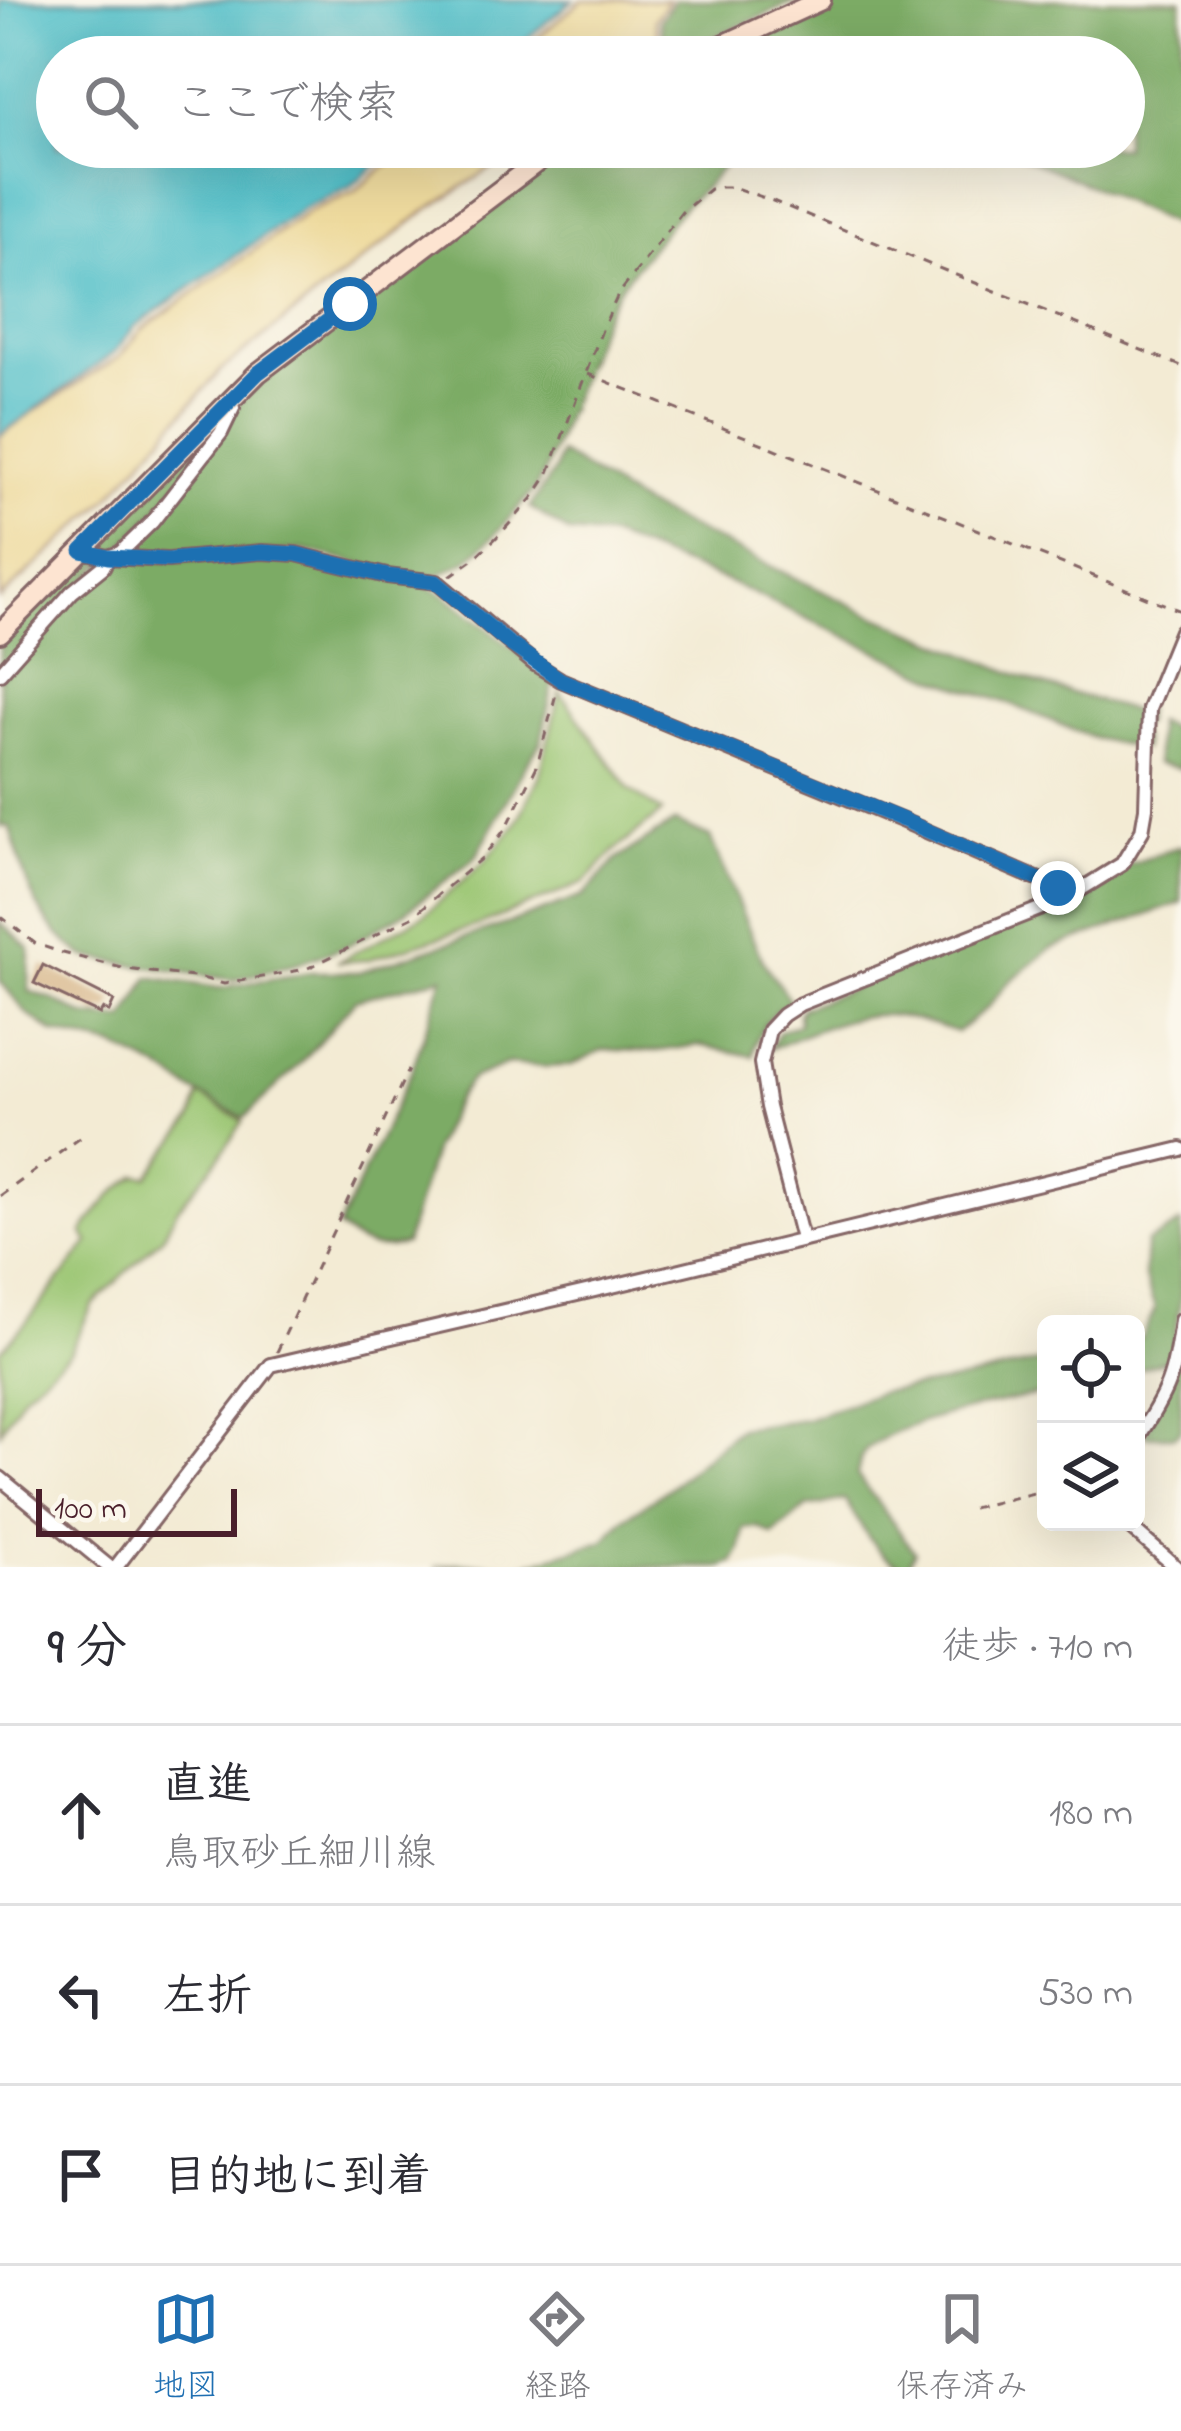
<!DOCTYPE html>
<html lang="ja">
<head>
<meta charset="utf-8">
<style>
	body { margin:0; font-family:"Indie Flower","Klee One",sans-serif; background:#f2f2f3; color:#2b2b33 }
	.controls { position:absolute; right:36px; bottom:36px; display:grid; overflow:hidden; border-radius:18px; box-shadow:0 12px 48px #0002 }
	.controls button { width:108px; height:108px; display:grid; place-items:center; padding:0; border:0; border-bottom:3px solid #e1e1e2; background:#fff; color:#2b2b33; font:60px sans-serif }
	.scale { position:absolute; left:36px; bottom:30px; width:201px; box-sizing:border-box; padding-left:12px; border:6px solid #4a1f2b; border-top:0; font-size:33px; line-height:42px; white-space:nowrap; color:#4a1f2b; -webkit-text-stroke:9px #fbf7ec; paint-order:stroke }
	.stop { position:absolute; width:36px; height:36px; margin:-27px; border:9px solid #1f6fb2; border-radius:50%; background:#fff }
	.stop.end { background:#1f6fb2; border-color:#fff; box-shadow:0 3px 12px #0008 }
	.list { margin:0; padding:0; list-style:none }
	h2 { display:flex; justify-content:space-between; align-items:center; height:156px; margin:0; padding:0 48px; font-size:51px }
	h2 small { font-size:39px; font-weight:400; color:#7c7c81 }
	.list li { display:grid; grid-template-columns:78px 1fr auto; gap:36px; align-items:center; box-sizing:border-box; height:180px; padding:0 48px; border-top:3px solid #e1e1e2 }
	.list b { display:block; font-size:45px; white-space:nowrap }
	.list p { margin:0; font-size:39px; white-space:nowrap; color:#7c7c81 }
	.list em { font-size:39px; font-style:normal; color:#7c7c81 }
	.icon { flex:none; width:66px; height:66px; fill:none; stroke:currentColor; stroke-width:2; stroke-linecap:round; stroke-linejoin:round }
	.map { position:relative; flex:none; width:1181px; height:1567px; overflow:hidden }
	.search { position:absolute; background:#fff; box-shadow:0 12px 48px #0002; left:36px; right:36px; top:36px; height:132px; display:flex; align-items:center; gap:30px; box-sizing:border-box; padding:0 42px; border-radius:66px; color:#7c7c81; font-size:45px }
	.sheet { height:696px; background:#fff }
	nav { display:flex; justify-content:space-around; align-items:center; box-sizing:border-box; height:168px; border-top:3px solid #e1e1e2; background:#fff; font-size:33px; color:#7c7c81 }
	nav a { display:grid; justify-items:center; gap:6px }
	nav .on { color:#1f6fb2 }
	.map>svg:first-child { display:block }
	.green { fill:#9bc673; stroke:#72724f; stroke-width:3 }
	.forest { fill:#7cab65; stroke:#636548; stroke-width:3 }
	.sand { fill:#eeda9e; stroke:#9c7c64; stroke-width:3 }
	.water { fill:#52c0c9; stroke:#4e707a; stroke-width:3 }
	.building { fill:#d7b588 }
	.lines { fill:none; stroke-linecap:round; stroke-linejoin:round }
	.street-casing { stroke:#856666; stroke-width:18 }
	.secondary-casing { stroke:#856666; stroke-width:24 }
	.path { stroke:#856666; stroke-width:3; stroke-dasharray:9 9; stroke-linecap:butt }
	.street { stroke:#fff; stroke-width:12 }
	.secondary { stroke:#fde4d1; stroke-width:18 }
	.route { stroke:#1f6fb2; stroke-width:15 }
</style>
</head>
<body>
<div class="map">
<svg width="1181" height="1567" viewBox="0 0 1181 1567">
	<rect width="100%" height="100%" fill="#fbf7ec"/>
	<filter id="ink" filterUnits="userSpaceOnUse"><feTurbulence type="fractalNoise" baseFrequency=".00833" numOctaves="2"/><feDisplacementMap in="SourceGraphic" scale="24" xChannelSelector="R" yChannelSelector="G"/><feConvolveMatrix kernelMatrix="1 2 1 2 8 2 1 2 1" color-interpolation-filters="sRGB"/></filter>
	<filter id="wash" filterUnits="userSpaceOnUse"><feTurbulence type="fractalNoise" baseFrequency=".004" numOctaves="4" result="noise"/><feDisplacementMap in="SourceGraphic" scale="48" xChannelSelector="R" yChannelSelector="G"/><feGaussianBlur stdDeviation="2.7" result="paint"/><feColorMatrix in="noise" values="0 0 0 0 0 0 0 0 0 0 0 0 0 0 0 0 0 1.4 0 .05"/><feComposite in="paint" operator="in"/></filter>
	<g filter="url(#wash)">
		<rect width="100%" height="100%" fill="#f3ebd4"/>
		<path class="green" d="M 560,692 L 630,790 L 662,812 L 613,852 L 584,883 L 482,924 L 367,960 L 337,962 L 424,915 L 484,862 L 516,824 L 539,777 Z
			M 200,1095 L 243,1121 L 218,1159 L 178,1208 L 163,1236 L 92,1306 L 70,1352 L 24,1393 L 0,1432 L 0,1351 L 24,1325 L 89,1243 L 83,1233 C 97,1209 113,1191 137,1175 L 148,1176 L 192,1119 Z"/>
		<path class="forest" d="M 675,0 L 800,0 L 667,57 L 660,20 Z
			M 839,0 L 1181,0 L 1181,229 L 1084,183 L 998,147 L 1124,147 L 1124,57 L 712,57 Z
			M 569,147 L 740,147 L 707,185 L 682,208 L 618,289 L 603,317 L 544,473 L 534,490 L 492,538 L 465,562 L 439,575 L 413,577 L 304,550 L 171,557 L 123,554 L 237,405 L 277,368 Z
			M 229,412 L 182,483 L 117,553 L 100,548 L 100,544 Z
			M 560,453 L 641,504 L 868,613 L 1037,683 L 1133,711 L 1146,709 L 1144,722 L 1138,730 L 1143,740 L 1143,749 L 1093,738 L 1005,702 L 942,681 L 726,581 L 612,537 L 569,533 L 530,507 L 555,469 Z
			M 284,556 L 424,585 L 445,595 L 554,680 L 541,742 L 524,768 L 476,857 L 404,913 L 345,947 L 296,964 L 233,980 L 85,957 C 32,919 28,885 9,826 L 0,827 L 0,677 L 109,561 Z
			M 94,560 L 104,561 L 0,671 L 0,643 L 73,569 L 85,561 Z
			M 1156,722 L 1181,731 L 1181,769 L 1156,764 Z
			M 675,822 L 710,837 L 762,960 L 791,1002 C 768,1012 757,1032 753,1056 L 699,1045 L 658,1051 L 602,1050 L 571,1065 L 547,1067 L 508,1064 L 471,1079 L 457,1098 L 434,1148 L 405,1244 C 376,1252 361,1247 338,1228 L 412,1070 L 443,977 L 355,1000 L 300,1064 L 244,1118 L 191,1090 L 162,1070 L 114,1047 L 54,1033 L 27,1014 L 0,981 L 0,922 L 30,949 L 29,991 L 52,999 L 85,1016 L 125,1020 L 149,977 L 220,988 L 310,972 L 359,972 L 515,921 L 583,896 L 616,860 Z
			M 1181,846 L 1181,903 L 1052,948 L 1009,982 L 987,1008 L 957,1032 C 932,1024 907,1015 881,1015 C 848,1014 801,1037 770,1049 L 779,1032 L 799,1024 L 798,1014 L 802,1008 L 1090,895 L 1107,884 L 1128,865 Z
			M 1181,1223 L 1181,1294 L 1172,1358 L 1136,1370 L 1136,1339 L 1142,1337 L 1155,1309 L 1144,1276 L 1146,1243 Z
			M 1181,1348 L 1181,1430 L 1174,1436 L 1145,1436 Z
			M 1046,1360 L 1046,1393 C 1007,1402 880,1422 861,1457 C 861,1458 857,1474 857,1475 L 915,1552 L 906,1567 C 877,1561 860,1523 845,1500 L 807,1507 L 773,1535 L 758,1527 L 744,1528 L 740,1551 L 733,1563 L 720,1567 L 435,1567 L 457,1563 L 520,1566 L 603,1541 L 626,1517 L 668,1489 L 739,1428 L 806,1419 L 881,1392 L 962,1380 Z"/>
		<path class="sand" d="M 582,0 L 669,0 L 655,19 L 661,57 L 514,57 Z
			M 408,147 L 524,147 L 427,210 L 221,370 L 107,500 L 0,599 L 0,436 L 24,418 L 119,357 L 142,329 L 310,211 L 354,192 Z"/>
		<path class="water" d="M 0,0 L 573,0 L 505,57 L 57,57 L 57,147 L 398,147 L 350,187 L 303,209 L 134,327 L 114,353 L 0,435 Z"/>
		<g id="blocks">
			<path class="building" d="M 43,965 L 114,1001 L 109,1012 L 103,1009 L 100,1014 L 34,983 Z"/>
		</g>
	</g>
	<g filter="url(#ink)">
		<use href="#blocks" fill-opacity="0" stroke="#856666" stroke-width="3"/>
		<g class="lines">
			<g class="street-casing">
				<path id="street" d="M 83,551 L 108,557 L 168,560 L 262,552 L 296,554 L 387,576 L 437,582 L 535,664 L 561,680 L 903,821 L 1058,888 L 1067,898 L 800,1004 L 783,1015 L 769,1030 L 761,1063 L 768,1107 L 802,1239
					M 0,673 L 72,592 L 103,567 L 108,557 L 120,553 L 152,522 L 221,433 L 233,408
					M 1067,898 L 1122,864 L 1142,831 L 1146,808 L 1149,709 L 1181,631
					M 1136,1440 C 1168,1392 1174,1377 1181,1320
					M 0,1478 L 109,1567
					M 1124,1522 L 1176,1567
					M 116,1567 L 271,1365 L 668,1273 L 1181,1149"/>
			</g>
			<g class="secondary-casing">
				<path id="secondary" d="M 697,57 L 821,0
					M 0,633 L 258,373 L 557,147"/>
			</g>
			<path class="path" d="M 588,374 L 1181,611
				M 450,576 L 474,559 L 501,533 L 532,499 L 548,475 L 602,330 L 618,295 L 682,212 L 710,189 L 720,187 L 733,187 L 773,201 L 1181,366
				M 0,916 L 36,944 L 63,953 L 126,969 L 202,978 L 224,984 L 306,969 L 412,917 L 483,857 L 507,827 L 537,766 L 557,690
				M 0,1196 L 83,1136
				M 277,1352 L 408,1070
				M 972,1508 L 1046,1490"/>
			<use href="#street" class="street"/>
			<use href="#secondary" class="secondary"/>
		</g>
	</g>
	<g class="lines" filter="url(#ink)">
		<path class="route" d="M 350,304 L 258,373 L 82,551 L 108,557 L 168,560 L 262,552 L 296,554 L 387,576 L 436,582 L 506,641 L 561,680 L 903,820 L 1058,888"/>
	</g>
</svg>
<div class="controls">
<button><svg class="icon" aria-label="locate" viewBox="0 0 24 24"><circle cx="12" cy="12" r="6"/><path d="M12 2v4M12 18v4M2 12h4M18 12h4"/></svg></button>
<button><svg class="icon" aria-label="layers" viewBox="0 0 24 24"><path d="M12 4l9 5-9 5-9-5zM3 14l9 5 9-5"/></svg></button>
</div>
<div class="scale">100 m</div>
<div class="stop" style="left:350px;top:304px"></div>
<div class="stop end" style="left:1058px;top:888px"></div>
<div class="search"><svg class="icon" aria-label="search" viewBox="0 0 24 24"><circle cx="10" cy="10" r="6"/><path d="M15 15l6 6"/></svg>ここで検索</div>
</div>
<section class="sheet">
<h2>9 分<small>徒歩 · 710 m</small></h2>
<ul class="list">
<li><svg class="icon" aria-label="ahead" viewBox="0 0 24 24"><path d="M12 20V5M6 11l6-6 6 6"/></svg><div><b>直進</b><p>鳥取砂丘細川線</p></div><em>180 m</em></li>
<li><svg class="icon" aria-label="left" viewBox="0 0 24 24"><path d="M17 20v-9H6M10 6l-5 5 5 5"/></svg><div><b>左折</b></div><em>530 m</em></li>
<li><svg class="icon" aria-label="arrive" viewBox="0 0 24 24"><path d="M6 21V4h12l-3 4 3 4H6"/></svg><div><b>目的地に到着</b></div></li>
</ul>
</section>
<nav>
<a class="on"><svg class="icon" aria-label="map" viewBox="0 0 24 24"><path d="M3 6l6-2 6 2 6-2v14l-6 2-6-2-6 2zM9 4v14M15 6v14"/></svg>地図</a>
<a><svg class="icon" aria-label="directions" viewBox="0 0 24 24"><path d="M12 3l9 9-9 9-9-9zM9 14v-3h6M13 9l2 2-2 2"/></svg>経路</a>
<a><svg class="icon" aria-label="saved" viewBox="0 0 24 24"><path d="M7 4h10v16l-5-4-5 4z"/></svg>保存済み</a>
</nav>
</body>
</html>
